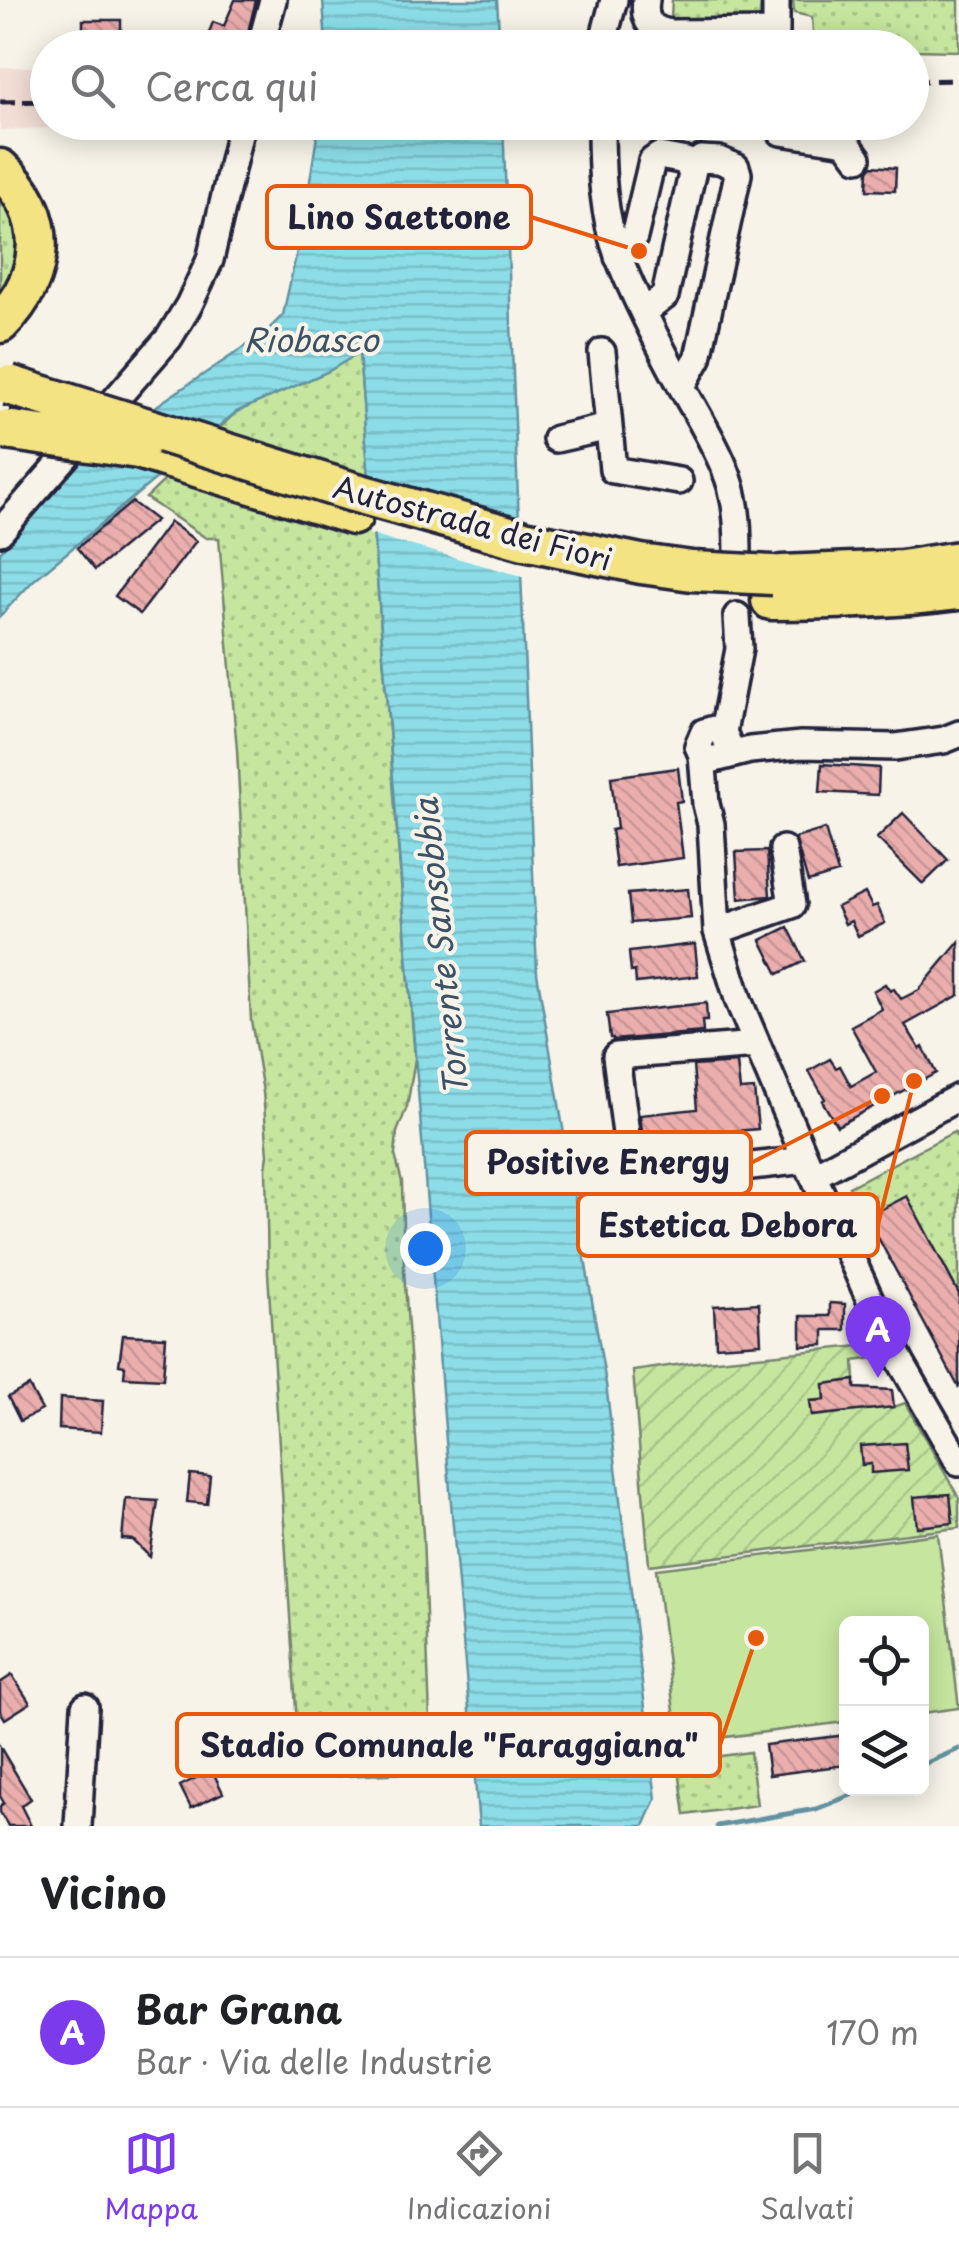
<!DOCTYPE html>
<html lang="it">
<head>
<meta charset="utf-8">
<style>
	body { margin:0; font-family:"Playpen Sans",sans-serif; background:#f2f2f2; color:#202124 }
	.controls { position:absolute; right:30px; bottom:30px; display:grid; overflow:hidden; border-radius:15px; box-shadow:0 5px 25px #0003 }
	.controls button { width:90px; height:90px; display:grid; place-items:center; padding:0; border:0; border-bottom:2px solid #e0e0e0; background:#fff; color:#202124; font:50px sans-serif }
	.you { position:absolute; left:425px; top:1248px; width:35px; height:35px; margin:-25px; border:8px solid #fff; border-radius:50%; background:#1a73e8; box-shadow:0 0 0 15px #1a73e833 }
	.badge { display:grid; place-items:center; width:65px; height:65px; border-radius:50%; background:#7c3aed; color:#fff; font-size:32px; font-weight:700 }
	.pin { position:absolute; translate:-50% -82px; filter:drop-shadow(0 2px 5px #0008) }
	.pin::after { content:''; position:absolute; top:52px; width:35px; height:30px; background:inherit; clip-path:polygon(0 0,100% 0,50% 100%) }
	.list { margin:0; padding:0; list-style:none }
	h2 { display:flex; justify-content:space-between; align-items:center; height:130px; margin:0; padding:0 40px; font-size:42px }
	h2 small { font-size:32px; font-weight:400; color:#757577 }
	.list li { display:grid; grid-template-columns:65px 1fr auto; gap:30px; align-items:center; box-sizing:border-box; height:150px; padding:0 40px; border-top:2px solid #e0e0e0 }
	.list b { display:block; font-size:38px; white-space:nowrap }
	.list p { margin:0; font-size:32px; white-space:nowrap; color:#757577 }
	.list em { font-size:32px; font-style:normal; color:#757577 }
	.icon { flex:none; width:55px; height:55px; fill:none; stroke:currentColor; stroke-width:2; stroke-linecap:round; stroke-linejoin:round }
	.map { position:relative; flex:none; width:959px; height:1826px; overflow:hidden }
	.search { position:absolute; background:#fff; box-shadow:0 5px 25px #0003; left:30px; right:30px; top:30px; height:110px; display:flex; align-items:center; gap:25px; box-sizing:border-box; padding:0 35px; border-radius:55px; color:#757577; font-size:38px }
	.sheet { height:280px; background:#fff }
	nav { display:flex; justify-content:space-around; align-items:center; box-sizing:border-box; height:140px; border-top:2px solid #e0e0e0; background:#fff; font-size:28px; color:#757577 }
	nav a { display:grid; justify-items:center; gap:5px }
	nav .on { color:#7c3aed }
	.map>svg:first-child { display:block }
	.built { fill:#f3ded6 }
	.grass { fill:url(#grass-dots); stroke:#74846d; stroke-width:2.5 }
	.garden { fill:url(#garden-furrows); stroke:#74846d; stroke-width:2.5 }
	.pitch { fill:#c6e69f; stroke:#74846d; stroke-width:2.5 }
	.water { fill:url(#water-rules); stroke:#6292a2; stroke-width:2.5 }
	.pier { fill:#f7f3e8 }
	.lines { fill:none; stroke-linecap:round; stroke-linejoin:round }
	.stream { stroke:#6292a2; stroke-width:5 }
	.building { fill:url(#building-back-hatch); stroke:#22223b; stroke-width:2.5 }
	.minor-casing { stroke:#22223b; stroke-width:32 }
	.highway-casing { stroke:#22223b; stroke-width:45 }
	.minor { stroke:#f7f3e8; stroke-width:25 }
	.highway { stroke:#f4e382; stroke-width:38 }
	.rail { stroke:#22223b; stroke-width:5; stroke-dasharray:15 8; stroke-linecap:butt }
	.highway-bridge-casing { stroke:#22223b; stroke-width:45; stroke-linecap:butt }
	.highway-bridge { stroke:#f4e382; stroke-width:38 }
	.labels { text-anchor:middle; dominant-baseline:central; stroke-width:8; stroke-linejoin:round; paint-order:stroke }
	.street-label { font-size:30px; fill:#22223b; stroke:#f7f3e8 }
	.water-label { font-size:32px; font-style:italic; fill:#3c5166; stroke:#f7f3e8 }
	.leader { fill:none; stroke:#e8590c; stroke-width:4 }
	.callout-dot { fill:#e8590c; stroke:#f7f3e8; stroke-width:4 }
	.callout { fill:#f7f3e8; stroke:#e8590c; stroke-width:4 }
	.callout-label { font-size:32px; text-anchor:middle; font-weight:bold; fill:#22223b }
</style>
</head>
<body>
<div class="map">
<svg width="959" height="1826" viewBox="0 0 959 1826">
	<defs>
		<pattern id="grass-dots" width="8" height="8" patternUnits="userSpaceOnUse" patternTransform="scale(2.5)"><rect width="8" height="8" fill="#c6e69f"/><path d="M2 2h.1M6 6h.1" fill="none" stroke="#aac58a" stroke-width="1.8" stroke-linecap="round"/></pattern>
		<pattern id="garden-furrows" width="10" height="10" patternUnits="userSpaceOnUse" patternTransform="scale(2.5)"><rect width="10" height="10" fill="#c6e69f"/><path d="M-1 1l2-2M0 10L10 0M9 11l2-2" fill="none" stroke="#aac58a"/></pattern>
		<pattern id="water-rules" width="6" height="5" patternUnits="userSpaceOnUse" patternTransform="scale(2.5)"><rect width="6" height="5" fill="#8cdde7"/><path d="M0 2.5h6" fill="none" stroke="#78bdc7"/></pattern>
		<pattern id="building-back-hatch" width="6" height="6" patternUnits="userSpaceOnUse" patternTransform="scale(2.5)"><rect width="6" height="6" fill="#eaaead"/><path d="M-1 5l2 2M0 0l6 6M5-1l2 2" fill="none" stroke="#c89596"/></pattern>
	</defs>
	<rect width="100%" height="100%" fill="#f7f3e8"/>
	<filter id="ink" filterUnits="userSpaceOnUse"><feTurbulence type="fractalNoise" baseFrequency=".01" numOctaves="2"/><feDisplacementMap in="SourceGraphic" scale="20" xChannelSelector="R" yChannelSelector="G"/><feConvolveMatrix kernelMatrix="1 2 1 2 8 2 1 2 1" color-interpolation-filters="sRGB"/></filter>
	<g filter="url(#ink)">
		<path class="built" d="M 0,67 L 47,67 L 48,122 L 178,123 L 0,130 Z"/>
		<path class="grass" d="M 672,0 L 761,0 L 759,24 L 671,18 Z
			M 793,0 L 959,0 L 959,51 L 912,50 L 912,48 L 814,47 L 812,17 L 794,13 Z
			M 0,178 L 26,243 L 0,299 Z
			M 359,352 L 415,1059 L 407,1107 L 397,1132 L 395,1155 L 402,1182 L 404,1270 L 423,1535 L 432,1772 L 295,1778 L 299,1756 L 268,1273 L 266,1168 L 268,1155 L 263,1092 L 251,1020 L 237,750 L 219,538 L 206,538 L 146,498 L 236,412 L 329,371 Z
			M 954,1132 L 959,1140 L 959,1294 L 907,1197 L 867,1217 L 849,1187 Z
			M 750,1752 L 757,1805 L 685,1815 L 678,1762 Z"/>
		<path class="garden" d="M 869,1345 L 873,1358 L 854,1361 L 855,1380 L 824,1384 L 825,1399 L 810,1401 L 812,1415 L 894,1407 L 905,1403 L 959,1498 L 959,1528 L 649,1565 L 633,1371 L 697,1362 Z"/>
		<path class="pitch" d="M 938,1534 L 959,1708 L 922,1713 L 922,1624 L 846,1624 L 846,1722 L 678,1743 L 656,1569 Z"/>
		<path class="water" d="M 323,0 L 497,0 L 500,47 L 326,47 Z
			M 319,123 L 503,123 L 537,973 L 606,1384 L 656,1799 L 644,1826 L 479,1826 L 450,1491 L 359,353 L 329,371 L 236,412 L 34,580 L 0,616 L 0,552 L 85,457 L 168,398 L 264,334 L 283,315 L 304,219 Z"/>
		<path class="pier" d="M 364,479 L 524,526 L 526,577 L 369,534 Z"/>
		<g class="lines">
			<path class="stream" d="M 922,1765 L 959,1749
				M 717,1826 L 816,1809 L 869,1788"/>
		</g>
		<path class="building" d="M 235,0 L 256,0 L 244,48 L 203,48 L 213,22 L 224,26 Z
			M 83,20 L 121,20 L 121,48 L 83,48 Z
			M 872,166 L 896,168 L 895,191 L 867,190 L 868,171 Z
			M 132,502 L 156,520 L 95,570 L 77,548 Z
			M 170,522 L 196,541 L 140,614 L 115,596 Z
			M 822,764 L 879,768 L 878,795 L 820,792 Z
			M 678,768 L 682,801 L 676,802 L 683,858 L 616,867 L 611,830 L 617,829 L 611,777 Z
			M 903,813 L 948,860 L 923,884 L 877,838 Z
			M 825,829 L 838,873 L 808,882 L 795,838 Z
			M 767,851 L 770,896 L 739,899 L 736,852 Z
			M 688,889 L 691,918 L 631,923 L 628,894 Z
			M 865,893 L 872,907 L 877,905 L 885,923 L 858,936 L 851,921 L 845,924 L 837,907 Z
			M 788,927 L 805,961 L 778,974 L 761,940 Z
			M 959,942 L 959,995 L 905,1025 L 920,1049 L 923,1047 L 936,1073 L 837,1126 L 822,1101 L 825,1099 L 809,1071 L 830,1059 L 836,1068 L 840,1066 L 851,1086 L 876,1072 L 851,1026 L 882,1009 L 873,991 L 885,984 L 890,991 L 894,989 L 901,999 L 919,990 Z
			M 695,944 L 698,976 L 636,983 L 635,971 L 631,972 L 629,952 Z
			M 706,1003 L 707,1021 L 702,1021 L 703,1032 L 613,1040 L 613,1038 L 610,1038 L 607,1014 Z
			M 737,1063 L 740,1090 L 754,1089 L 758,1129 L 643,1139 L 640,1115 L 697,1109 L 693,1066 Z
			M 907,1196 L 959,1294 L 959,1388 L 867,1217 Z
			M 759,1303 L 761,1343 L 716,1346 L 714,1306 Z
			M 830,1303 L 845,1304 L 845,1330 L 824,1330 L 824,1345 L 801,1346 L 801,1316 L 830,1316 Z
			M 123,1335 L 166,1337 L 163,1379 L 124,1377 L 125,1366 L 119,1365 Z
			M 855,1380 L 855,1388 L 892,1390 L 894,1407 L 812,1416 L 810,1401 L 825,1400 L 824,1384 Z
			M 29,1386 L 42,1410 L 20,1421 L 8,1397 Z
			M 60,1398 L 103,1401 L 101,1432 L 59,1429 Z
			M 905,1443 L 908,1470 L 871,1473 L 871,1464 L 862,1465 L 860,1446 Z
			M 190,1474 L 210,1476 L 207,1504 L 187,1502 Z
			M 950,1494 L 953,1523 L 917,1527 L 914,1497 Z
			M 126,1499 L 158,1501 L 150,1557 L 133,1540 L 122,1539 Z
			M 12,1675 L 30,1703 L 5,1719 L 0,1711 L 0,1683 Z
			M 846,1735 L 846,1765 L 769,1775 L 765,1745 Z
			M 0,1747 L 31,1799 L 21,1806 L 31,1826 L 8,1826 L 0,1812 L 0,1806 L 4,1803 L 0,1796 Z
			M 212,1770 L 223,1793 L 191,1808 L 180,1786 Z"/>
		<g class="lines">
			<g class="minor-casing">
				<path id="minor" d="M 646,0 C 643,21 650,29 670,33 L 776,32 L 776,0
					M 260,48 L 273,0
					M 601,48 L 614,0
					M 601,122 C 601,169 602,214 619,258 C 637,303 660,347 683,389 C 699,418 717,447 728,477 C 738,504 738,533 738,561
					M 781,132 L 846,142 L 858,158
					M 618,257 L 634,237 L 652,161 L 659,156 L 686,161 L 692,174
					M 644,312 L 665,296 L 694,165 L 701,159 L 719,160 L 736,167 L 738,174 L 698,358 L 682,386
					M 602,352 L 609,427
					M 556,439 L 609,427 L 613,470 L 679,481
					M 0,532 L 169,338 L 189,305 L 210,260 L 242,122
					M 723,732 L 739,649 L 737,616
					M 702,755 L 706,804 L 711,824 L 717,931 L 739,1002 L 806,1160 L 874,1308 L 901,1362 L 959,1463
					M 725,755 L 729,746 L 723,732 L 714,729 L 704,732 L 698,746 L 702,755 L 711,760 L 750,750 L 801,745 L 895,747 L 944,740 L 959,734
					M 717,931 L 792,905 L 783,849
					M 757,1045 L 616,1056 L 629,1157 L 687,1151 L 689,1173 L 806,1160
					M 813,1176 L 959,1097
					M 78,1826 L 85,1707"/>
			</g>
			<g class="highway-casing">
				<path id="highway" d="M 0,169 C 51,215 47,276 0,323
					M 138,449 L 353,515
					M 782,575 L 902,570 L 959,561
					M 771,600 C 834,600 896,598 959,590"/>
			</g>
			<use href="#minor" class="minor"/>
			<use href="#highway" class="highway"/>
			<path class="rail" d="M 912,81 L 959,80
				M 0,102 L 48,101"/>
			<g class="highway-bridge-casing">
				<path id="highway-bridge" d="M 9,385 L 353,492 L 524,540 L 641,564 L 692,571 L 773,575
					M 6,430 L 138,449"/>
			</g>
			<use href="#highway-bridge" class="highway-bridge"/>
		</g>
	</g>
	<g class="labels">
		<g class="street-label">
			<text transform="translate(473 522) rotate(15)">Autostrada dei Fiori</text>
		</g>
		<g class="water-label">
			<text x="311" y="339">Riobasco</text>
			<text transform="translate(440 947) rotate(-96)">Torrente Sansobbia</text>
		</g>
	</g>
	<path class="leader" d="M639 251L531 217M882 1096L751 1163M914 1081L878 1225M756 1638L720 1745"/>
	<g class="callout-dot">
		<circle cx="639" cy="251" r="10"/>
		<circle cx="882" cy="1096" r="10"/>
		<circle cx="914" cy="1081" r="10"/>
		<circle cx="756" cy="1638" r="10"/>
	</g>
	<g class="callout">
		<rect x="267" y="186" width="264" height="62" rx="10"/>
		<rect x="466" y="1132" width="285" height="62" rx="10"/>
		<rect x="578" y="1194" width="300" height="62" rx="10"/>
		<rect x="177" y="1714" width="543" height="62" rx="10"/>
	</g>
	<g class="callout-label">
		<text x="399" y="229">Lino Saettone</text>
		<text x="608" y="1174">Positive Energy</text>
		<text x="728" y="1237">Estetica Debora</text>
		<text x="449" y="1757">Stadio Comunale "Faraggiana"</text>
	</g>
</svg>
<div class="controls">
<button><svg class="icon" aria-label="locate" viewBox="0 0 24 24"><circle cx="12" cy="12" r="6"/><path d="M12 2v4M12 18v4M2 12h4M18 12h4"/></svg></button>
<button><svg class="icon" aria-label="layers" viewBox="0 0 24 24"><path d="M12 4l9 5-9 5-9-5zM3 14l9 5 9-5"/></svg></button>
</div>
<div class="you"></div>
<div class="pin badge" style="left:878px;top:1378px">A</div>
<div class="search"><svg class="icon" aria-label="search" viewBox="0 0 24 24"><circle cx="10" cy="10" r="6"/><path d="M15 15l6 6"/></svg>Cerca qui</div>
</div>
<section class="sheet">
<h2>Vicino<small></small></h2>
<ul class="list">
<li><span class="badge">A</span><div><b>Bar Grana</b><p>Bar · Via delle Industrie</p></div><em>170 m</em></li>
</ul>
</section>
<nav>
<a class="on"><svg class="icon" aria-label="map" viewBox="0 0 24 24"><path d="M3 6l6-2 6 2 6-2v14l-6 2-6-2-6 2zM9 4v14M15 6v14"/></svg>Mappa</a>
<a><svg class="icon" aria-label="directions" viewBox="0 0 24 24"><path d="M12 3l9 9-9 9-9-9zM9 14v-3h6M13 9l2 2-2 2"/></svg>Indicazioni</a>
<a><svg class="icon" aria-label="saved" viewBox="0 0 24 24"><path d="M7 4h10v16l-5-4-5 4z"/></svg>Salvati</a>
</nav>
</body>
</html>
